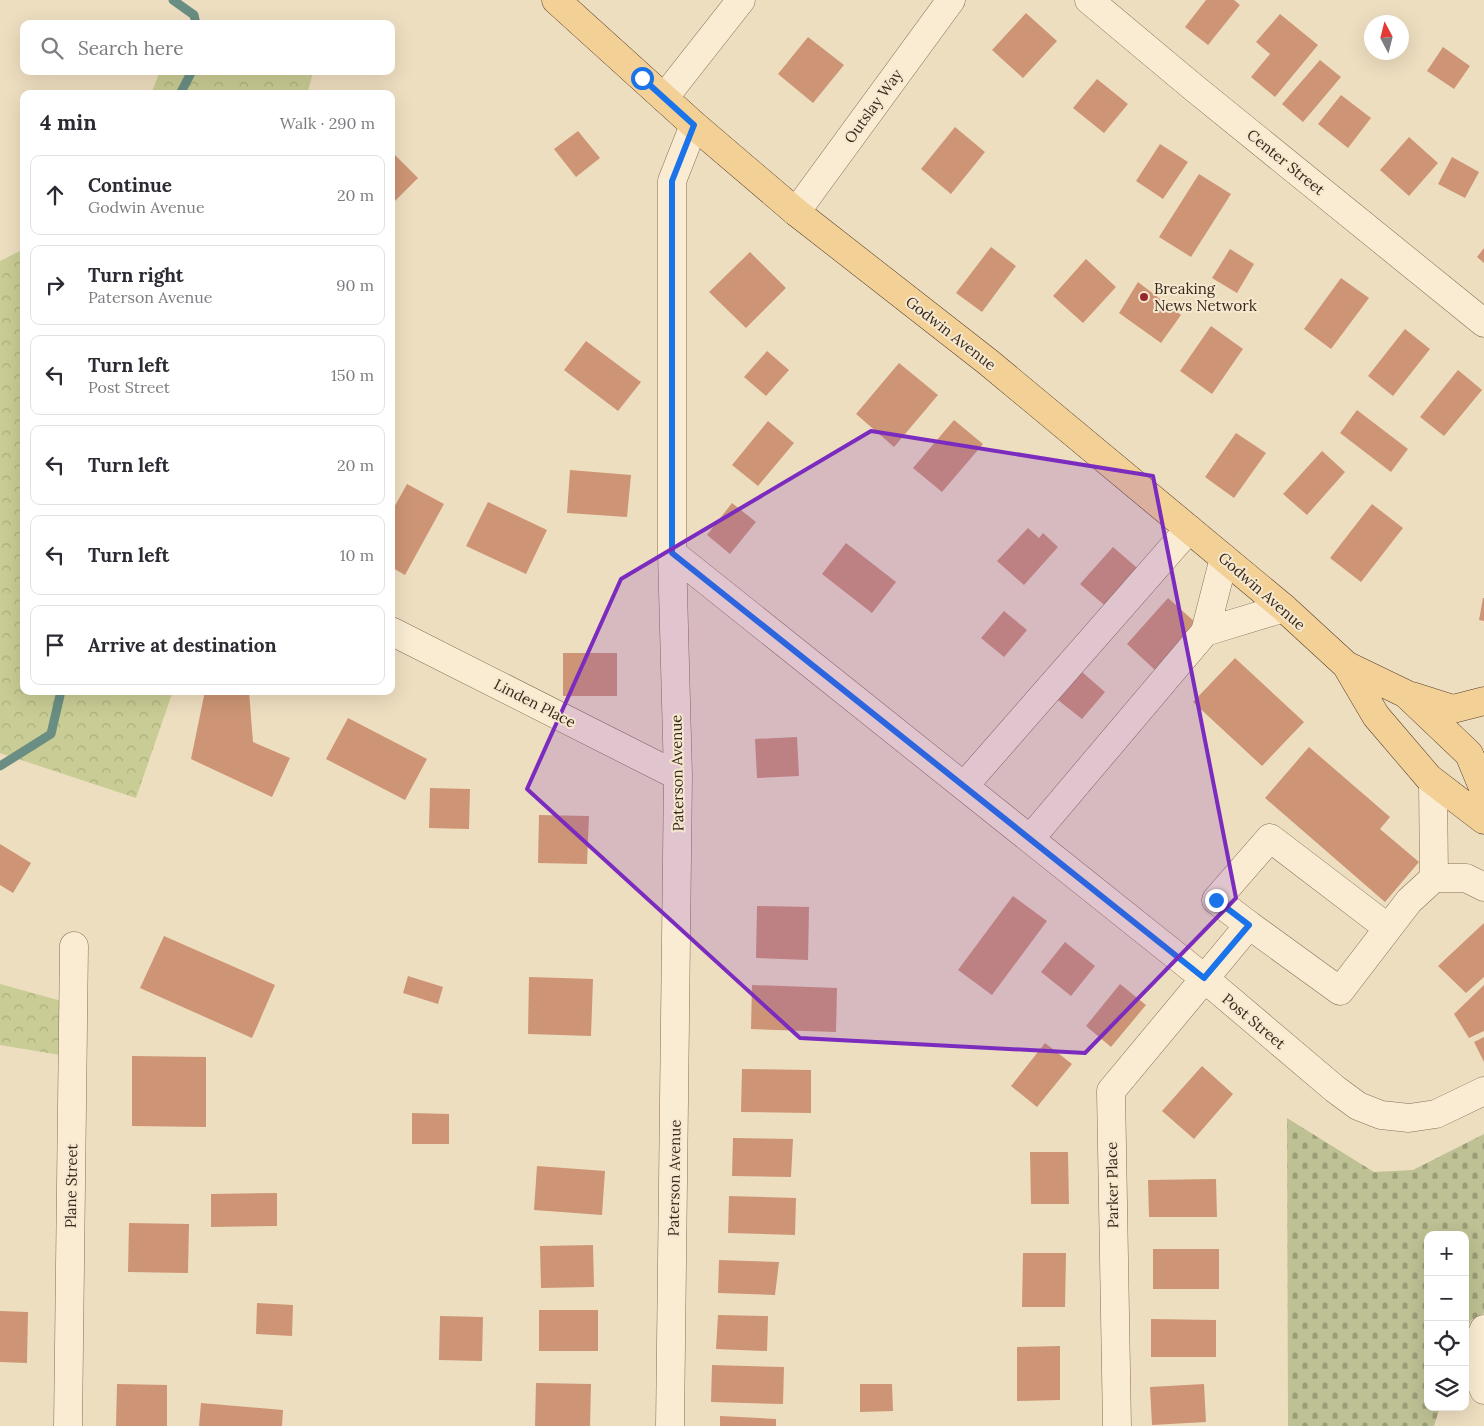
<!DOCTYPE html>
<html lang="en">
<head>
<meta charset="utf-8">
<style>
	body { margin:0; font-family:Lora,serif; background:#f7f7f7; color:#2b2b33 }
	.controls { position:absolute; right:15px; bottom:15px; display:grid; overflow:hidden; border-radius:10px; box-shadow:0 5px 20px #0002 }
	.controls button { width:45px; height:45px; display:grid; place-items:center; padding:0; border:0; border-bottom:1px solid #e1e1e2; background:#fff; color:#2b2b33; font:25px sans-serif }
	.compass { position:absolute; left:1364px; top:15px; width:45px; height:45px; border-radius:50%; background:#fff; box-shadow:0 5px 20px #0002; rotate:353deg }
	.stop { position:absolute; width:15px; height:15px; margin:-11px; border:4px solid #1a73e8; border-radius:50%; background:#fff }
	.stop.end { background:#1a73e8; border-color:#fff; box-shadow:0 1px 5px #0008 }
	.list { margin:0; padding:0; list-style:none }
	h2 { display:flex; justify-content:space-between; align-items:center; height:65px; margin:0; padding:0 20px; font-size:21px }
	h2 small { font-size:16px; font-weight:400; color:#7c7c81 }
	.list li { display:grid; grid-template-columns:32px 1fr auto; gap:15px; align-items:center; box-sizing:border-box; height:80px; margin:0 10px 10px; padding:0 10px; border:1px solid #e1e1e2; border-radius:10px }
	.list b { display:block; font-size:19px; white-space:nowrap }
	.list p { margin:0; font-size:16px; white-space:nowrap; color:#7c7c81 }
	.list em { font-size:16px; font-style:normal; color:#7c7c81 }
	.icon { flex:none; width:28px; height:28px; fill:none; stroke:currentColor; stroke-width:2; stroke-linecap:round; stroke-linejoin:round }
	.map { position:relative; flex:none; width:1484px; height:1426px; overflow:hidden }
	.search { position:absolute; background:#fff; box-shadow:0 5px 20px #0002; left:20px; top:20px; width:375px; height:55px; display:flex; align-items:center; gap:12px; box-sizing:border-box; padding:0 18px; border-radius:10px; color:#7c7c81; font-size:19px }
	.panel { position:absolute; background:#fff; box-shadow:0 5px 20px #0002; left:20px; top:90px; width:375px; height:605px; border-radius:10px }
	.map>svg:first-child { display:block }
	.forest { fill:url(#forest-crowns) }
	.cemetery { fill:url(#cemetery-stones) }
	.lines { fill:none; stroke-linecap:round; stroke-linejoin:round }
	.stream { stroke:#6a8e83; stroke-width:9 }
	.building { fill:#cd9575 }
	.minor-casing { stroke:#886e57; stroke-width:29 }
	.major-casing { stroke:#553d2c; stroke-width:29 }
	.minor { stroke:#f9ecd3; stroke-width:28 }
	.major { stroke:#f3d196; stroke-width:28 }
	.route { stroke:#1a73e8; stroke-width:6 }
	.marked { fill:#7b2cbf; fill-opacity:0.2; stroke:#7b2cbf; stroke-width:4; stroke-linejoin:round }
	.poi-dot { fill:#97272e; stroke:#f6e8cf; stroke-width:2 }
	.labels { text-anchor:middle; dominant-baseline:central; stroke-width:4; stroke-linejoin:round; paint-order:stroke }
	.street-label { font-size:15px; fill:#37281c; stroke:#f6e8cf }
	.poi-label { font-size:15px; fill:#37281c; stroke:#f6e8cf; text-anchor:start }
</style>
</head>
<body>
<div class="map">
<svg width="1484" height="1426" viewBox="0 0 1484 1426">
	<defs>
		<pattern id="forest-crowns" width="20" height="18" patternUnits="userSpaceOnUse" patternTransform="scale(1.25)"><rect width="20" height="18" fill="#c9cc94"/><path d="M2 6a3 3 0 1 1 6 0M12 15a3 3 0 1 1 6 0" fill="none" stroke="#adaf7f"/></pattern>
		<pattern id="cemetery-stones" width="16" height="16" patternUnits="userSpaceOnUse" patternTransform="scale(1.25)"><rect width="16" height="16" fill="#bec193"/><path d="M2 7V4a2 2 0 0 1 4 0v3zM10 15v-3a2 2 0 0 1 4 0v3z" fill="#9b9d77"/></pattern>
	</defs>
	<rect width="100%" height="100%" fill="#eedec0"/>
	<path class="forest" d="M 160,71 L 309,71 L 313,73 L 307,94 L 151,94 Z
		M 24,249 L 24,691 L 173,691 L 136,798 L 0,753 L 0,261 Z
		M 0,984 L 69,1003 L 66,1056 L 0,1045 Z"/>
	<path class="cemetery" d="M 1287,1118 L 1374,1172 L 1413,1170 L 1484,1134 L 1484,1313 L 1471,1320 L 1465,1336 L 1465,1235 L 1428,1235 L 1428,1407 L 1440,1407 L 1434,1426 L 1288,1426 Z"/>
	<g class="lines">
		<path class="stream" d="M 173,0 L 194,15 L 196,24
			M 180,94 L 192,71
			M 0,766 L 51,734 L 61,691"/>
	</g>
	<path class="building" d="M 1206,0 L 1234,0 L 1240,5 L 1208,45 L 1185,27 Z
		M 1026,13 L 1057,41 L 1023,78 L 992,50 Z
		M 1280,14 L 1318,45 L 1275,97 L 1251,77 L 1270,54 L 1256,42 Z
		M 808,37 L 844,65 L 813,103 L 778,74 Z
		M 1443,47 L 1470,66 L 1454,89 L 1427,71 Z
		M 1320,60 L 1341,77 L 1303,122 L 1282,104 Z
		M 1097,79 L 1128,104 L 1104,133 L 1073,108 Z
		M 1341,95 L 1371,118 L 1348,148 L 1318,124 Z
		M 955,127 L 985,152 L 951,194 L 921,169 Z
		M 578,131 L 600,158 L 576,177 L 554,149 Z
		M 1409,137 L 1438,163 L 1409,196 L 1380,170 Z
		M 1160,144 L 1188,162 L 1163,199 L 1136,181 Z
		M 391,151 L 418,178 L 391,205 Z
		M 1452,157 L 1479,172 L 1465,198 L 1438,184 Z
		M 1199,174 L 1231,194 L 1191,257 L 1159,237 Z
		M 991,247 L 1016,266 L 982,312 L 956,293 Z
		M 1484,248 L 1484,263 L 1477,257 Z
		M 1230,249 L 1254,264 L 1237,293 L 1212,278 Z
		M 750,252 L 786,288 L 746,328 L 709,292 Z
		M 1086,259 L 1116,287 L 1083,323 L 1053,296 Z
		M 1341,278 L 1369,298 L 1331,349 L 1304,329 Z
		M 1138,282 L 1181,315 L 1161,343 L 1119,313 Z
		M 1211,326 L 1243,349 L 1212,394 L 1180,371 Z
		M 1405,329 L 1430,349 L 1393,396 L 1368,376 Z
		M 586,341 L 641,382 L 618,411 L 564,370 Z
		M 767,351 L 789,370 L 766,396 L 744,377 Z
		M 899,363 L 938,395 L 894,447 L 856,414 Z
		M 1458,370 L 1482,390 L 1444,436 L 1420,417 Z
		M 1357,410 L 1408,449 L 1391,472 L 1340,433 Z
		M 954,420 L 983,444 L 942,492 L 913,468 Z
		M 768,421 L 794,443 L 758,486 L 732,465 Z
		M 1236,433 L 1266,453 L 1234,498 L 1205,477 Z
		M 1322,451 L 1345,472 L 1307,515 L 1283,494 Z
		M 570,470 L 631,475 L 627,517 L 567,513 Z
		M 407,484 L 444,504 L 405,575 L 391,567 L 391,513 Z
		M 488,502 L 547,530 L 526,574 L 466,546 Z
		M 732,503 L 756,522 L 730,554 L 707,535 Z
		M 1372,504 L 1403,528 L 1361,582 L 1330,558 Z
		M 1028,528 L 1039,538 L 1043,533 L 1058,547 L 1024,585 L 997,561 Z
		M 846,543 L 896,582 L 872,613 L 822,574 Z
		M 1113,547 L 1143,573 L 1110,610 L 1080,584 Z
		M 1168,598 L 1196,623 L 1155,670 L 1127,644 Z
		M 1483,598 L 1484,598 L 1484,621 L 1479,620 Z
		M 1004,611 L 1027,630 L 1004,657 L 981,638 Z
		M 563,653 L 617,653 L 617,696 L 563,696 Z
		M 1235,658 L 1304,722 L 1262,766 L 1193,702 Z
		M 1082,672 L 1105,692 L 1082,719 L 1058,700 Z
		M 205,691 L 249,691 L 253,742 L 290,758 L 272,797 L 191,759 Z
		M 348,718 L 427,759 L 405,800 L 326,759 Z
		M 797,737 L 799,776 L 757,778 L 755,739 Z
		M 1309,747 L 1390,817 L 1380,829 L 1419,862 L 1385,902 L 1265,798 Z
		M 430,788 L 470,789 L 469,829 L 429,828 Z
		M 539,815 L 589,816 L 587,864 L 538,863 Z
		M 0,844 L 31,863 L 13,893 L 0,885 Z
		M 1013,896 L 1047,921 L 992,995 L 958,970 Z
		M 757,906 L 809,907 L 808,960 L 756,958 Z
		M 1484,923 L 1484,977 L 1466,993 L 1438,966 Z
		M 164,936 L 275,985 L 252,1038 L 140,988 Z
		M 1065,942 L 1095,966 L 1071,996 L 1041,972 Z
		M 408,976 L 443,987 L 438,1004 L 403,993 Z
		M 529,977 L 593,979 L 591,1036 L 528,1034 Z
		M 1120,984 L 1146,1005 L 1111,1047 L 1086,1026 Z
		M 752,985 L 837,988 L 836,1032 L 751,1029 Z
		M 1484,985 L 1484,1031 L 1469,1038 L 1454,1014 Z
		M 1484,1037 L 1484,1062 L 1474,1042 Z
		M 1045,1043 L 1072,1064 L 1037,1107 L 1011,1086 Z
		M 132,1056 L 206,1057 L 206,1127 L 132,1126 Z
		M 1202,1066 L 1233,1094 L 1194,1139 L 1162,1111 Z
		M 742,1069 L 811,1070 L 811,1113 L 741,1112 Z
		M 412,1113 L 449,1114 L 449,1144 L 412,1144 Z
		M 733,1138 L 793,1139 L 791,1177 L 732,1176 Z
		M 1030,1152 L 1068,1152 L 1069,1204 L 1031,1204 Z
		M 537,1166 L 605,1171 L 602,1215 L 534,1210 Z
		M 1216,1179 L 1217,1217 L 1149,1217 L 1148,1180 Z
		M 277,1193 L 277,1226 L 211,1227 L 211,1194 Z
		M 729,1196 L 796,1198 L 795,1235 L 728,1233 Z
		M 129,1223 L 189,1224 L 188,1273 L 128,1272 Z
		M 593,1245 L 594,1287 L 541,1288 L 540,1246 Z
		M 1153,1249 L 1219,1249 L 1219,1289 L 1153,1289 Z
		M 1023,1253 L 1066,1253 L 1065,1307 L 1022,1307 Z
		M 719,1260 L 779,1262 L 775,1295 L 718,1293 Z
		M 257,1303 L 293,1305 L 292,1336 L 256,1334 Z
		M 539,1310 L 598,1310 L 598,1351 L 539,1351 Z
		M 0,1311 L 28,1312 L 27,1363 L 0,1362 Z
		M 718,1315 L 768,1316 L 767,1351 L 716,1349 Z
		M 440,1316 L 483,1317 L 482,1361 L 439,1360 Z
		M 1151,1319 L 1216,1320 L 1216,1357 L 1151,1357 Z
		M 1060,1346 L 1060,1400 L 1017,1401 L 1017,1347 Z
		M 712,1365 L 784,1367 L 783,1404 L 711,1402 Z
		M 536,1383 L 591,1384 L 590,1426 L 535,1426 Z
		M 117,1384 L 167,1385 L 167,1426 L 116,1426 Z
		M 860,1384 L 892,1384 L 893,1411 L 860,1412 Z
		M 1204,1384 L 1206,1422 L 1152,1425 L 1150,1387 Z
		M 201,1403 L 283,1410 L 282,1426 L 199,1426 Z
		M 720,1416 L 776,1419 L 776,1426 L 720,1426 Z"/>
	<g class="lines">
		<g class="minor-casing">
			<path id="minor" d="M 1089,0 L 1193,87 L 1484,323
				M 664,98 L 741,0
				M 796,212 L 951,0
				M 672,553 L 1204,978 L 1335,1089 L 1358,1106 L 1381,1115 L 1409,1118 L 1436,1114 L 1484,1091
				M 391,631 L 678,776
				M 1205,632 L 1284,608
				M 1433,782 L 1434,878
				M 964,786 L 1189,529
				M 1030,839 L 1205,632 L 1224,558
				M 1249,925 L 1216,900 L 1270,838 L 1388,928
				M 1484,1329 L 1471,1359 L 1484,1390
				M 68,1426 L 74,946
				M 670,1426 L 678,776 L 672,553 L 672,181 L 694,125
				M 1117,1426 L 1111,1091 L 1249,925 L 1340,991 L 1409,901 L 1434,878 L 1466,878 L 1484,887"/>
		</g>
		<g class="major-casing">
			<path id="major" d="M 556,0 L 694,125 L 796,212 L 988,362 L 1284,608 L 1346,665 L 1376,716 L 1429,778 L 1484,820
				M 1346,665 L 1406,694 L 1469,754 L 1484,790
				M 1412,696 L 1453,709 L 1484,701"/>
		</g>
		<use href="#minor" class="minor"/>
		<use href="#major" class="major"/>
	</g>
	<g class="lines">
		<path class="route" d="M 642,78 L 694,125 L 672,181 L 672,553 L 1204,978 L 1249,925 L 1216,900"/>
	</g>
	<path class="marked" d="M 871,431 L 1153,476 L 1236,898 L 1085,1053 L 800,1038 L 527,789 L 621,579 Z"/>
	<circle class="poi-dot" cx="1144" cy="297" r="5"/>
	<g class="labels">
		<g class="street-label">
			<text transform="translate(873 106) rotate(-54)">Outslay Way</text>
			<text transform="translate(1286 162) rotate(39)">Center Street</text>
			<text transform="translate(951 333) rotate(38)">Godwin Avenue</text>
			<text transform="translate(1262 591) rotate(41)">Godwin Avenue</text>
			<text transform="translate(535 703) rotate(27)">Linden Place</text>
			<text transform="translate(677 773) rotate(-91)">Paterson Avenue</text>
			<text transform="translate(1254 1021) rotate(40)">Post Street</text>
			<text transform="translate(674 1178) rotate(-89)">Paterson Avenue</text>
			<text transform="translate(1112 1185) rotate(-91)">Parker Place</text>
			<text transform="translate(71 1186) rotate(-89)">Plane Street</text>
		</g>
		<g class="poi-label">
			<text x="1154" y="288">Breaking<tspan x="1154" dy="17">News Network</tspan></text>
		</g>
	</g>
</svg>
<div class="controls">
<button>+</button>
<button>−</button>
<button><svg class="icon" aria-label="locate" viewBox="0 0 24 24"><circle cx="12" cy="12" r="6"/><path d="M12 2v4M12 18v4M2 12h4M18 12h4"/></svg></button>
<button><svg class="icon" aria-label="layers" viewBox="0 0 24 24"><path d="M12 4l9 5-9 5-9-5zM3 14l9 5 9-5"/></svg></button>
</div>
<svg class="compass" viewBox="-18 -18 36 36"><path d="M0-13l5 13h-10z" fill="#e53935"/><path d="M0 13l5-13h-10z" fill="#7c7c81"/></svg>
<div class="stop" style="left:642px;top:78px"></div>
<div class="stop end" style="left:1216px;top:900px"></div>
<div class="search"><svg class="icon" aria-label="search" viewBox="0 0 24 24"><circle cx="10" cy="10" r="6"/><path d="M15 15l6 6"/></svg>Search here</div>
<section class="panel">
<h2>4 min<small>Walk · 290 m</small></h2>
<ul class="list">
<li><svg class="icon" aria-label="ahead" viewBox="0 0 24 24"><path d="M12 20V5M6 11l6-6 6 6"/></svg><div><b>Continue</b><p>Godwin Avenue</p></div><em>20 m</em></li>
<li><svg class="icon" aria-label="right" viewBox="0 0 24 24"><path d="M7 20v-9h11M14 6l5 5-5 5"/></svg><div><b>Turn right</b><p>Paterson Avenue</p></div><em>90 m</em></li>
<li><svg class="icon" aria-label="left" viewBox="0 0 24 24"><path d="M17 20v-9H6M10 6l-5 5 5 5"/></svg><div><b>Turn left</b><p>Post Street</p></div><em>150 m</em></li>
<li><svg class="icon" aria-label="left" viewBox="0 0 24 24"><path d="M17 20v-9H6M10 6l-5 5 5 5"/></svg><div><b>Turn left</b></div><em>20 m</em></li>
<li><svg class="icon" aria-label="left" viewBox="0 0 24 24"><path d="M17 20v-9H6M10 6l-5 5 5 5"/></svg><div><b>Turn left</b></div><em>10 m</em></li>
<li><svg class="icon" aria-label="arrive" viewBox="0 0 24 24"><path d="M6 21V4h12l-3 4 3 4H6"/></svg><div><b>Arrive at destination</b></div></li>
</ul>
</section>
</div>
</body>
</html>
